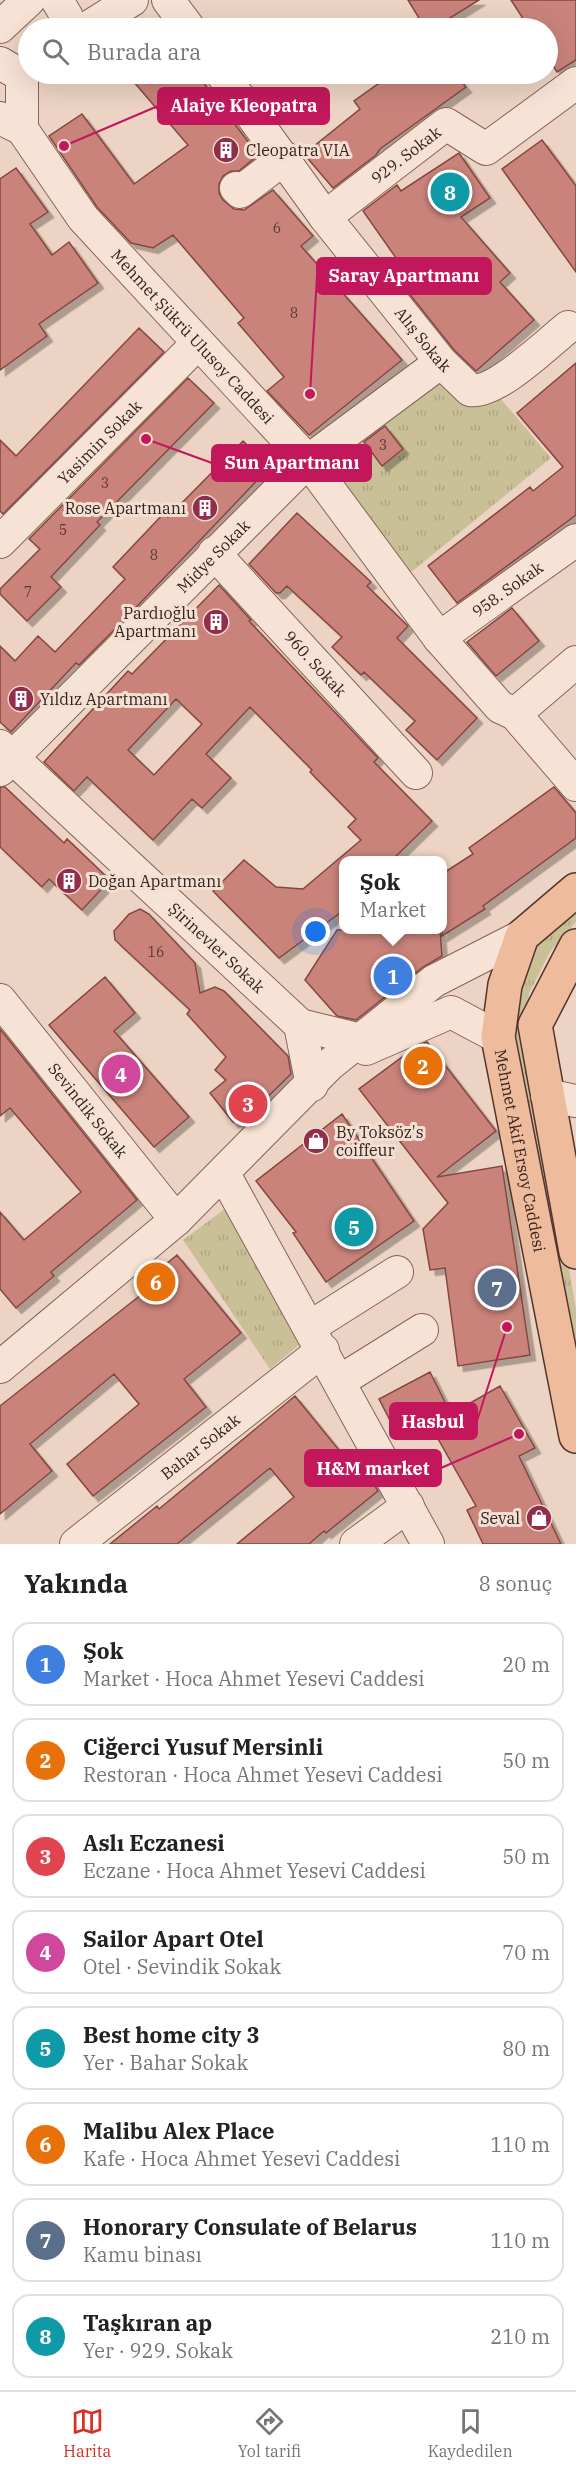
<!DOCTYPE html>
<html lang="tr">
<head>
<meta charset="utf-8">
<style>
	body { margin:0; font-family:"IBM Plex Serif",serif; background:#f2f2f2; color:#222 }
	.you { position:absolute; left:316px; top:932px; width:21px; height:21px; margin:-15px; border:4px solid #fff; border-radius:50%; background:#1a73e8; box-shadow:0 0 0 9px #1a73e833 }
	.badge { display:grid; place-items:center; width:39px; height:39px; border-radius:50%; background:#d93025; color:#fff; font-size:20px; font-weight:700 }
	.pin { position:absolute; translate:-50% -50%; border:3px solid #fff; box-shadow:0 2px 6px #0006 }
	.popup { position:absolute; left:339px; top:856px; width:108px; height:78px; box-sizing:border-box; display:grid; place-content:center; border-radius:12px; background:#fff; filter:drop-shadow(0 2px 4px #0005); font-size:20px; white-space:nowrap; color:#767676 }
	.popup b { font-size:22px; color:#222 }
	.popup::after { content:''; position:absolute; left:50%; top:100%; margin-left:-12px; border:12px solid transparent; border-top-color:#fff }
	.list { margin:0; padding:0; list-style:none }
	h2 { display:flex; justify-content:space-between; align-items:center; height:78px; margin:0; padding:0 24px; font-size:26px }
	h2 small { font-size:20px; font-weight:400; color:#767676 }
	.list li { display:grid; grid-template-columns:39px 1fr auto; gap:18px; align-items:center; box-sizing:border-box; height:84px; margin:0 12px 12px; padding:0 12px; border:2px solid #e0e0e0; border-radius:18px }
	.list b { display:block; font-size:22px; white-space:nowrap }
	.list p { margin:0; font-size:20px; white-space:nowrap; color:#767676 }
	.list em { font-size:20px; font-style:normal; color:#767676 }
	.icon { flex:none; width:33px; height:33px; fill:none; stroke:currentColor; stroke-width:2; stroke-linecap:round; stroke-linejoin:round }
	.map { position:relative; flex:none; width:576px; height:1544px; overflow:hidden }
	.search { position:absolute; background:#fff; box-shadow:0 6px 24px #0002; left:18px; right:18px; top:18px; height:66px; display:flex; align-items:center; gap:15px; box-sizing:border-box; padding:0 21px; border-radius:33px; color:#767676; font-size:22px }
	.sheet { height:846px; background:#fff }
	nav { display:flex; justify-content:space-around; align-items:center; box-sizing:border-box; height:84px; border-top:2px solid #e0e0e0; background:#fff; font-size:16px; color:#767676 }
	nav a { display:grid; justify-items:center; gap:3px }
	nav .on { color:#d93025 }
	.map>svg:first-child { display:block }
	.park { fill:url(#park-tufts) }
	.building { fill:#c9837a; stroke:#844741; stroke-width:1.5; fill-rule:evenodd; filter:url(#shadow) }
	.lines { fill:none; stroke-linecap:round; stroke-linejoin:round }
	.minor-casing { stroke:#86645a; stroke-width:34 }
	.major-casing { stroke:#53342e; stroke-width:36 }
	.minor { stroke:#f7e3d5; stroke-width:32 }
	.major { stroke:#eebb9c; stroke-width:33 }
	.labels { text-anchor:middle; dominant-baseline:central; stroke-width:6; stroke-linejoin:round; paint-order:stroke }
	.number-label { font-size:14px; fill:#5b3a35 }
	.poi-label { font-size:16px; fill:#36221e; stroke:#f4e0d2; text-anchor:start }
	.street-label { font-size:16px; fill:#36221e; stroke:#f4e0d2 }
	.leader { fill:none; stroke:#c2185b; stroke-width:2 }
	.callout-dot { fill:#c2185b; stroke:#f4e0d2; stroke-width:2 }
	.callout { fill:#c2185b; stroke:#c2185b; stroke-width:2 }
	.callout-label { font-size:18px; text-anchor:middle; font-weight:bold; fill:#fff }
</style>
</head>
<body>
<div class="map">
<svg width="576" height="1544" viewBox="0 0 576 1544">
	<defs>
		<pattern id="park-tufts" width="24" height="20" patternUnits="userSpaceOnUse" patternTransform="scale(1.5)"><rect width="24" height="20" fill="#cac097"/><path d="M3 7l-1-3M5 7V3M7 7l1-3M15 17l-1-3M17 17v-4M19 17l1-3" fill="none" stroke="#aea582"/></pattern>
		<filter id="shadow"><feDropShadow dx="5.5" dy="5.5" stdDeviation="0" flood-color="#0004"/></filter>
	</defs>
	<rect width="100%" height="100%" fill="#ecd3c3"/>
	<path class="park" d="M 440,366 L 493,390 L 551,458 L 404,578 L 318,463 Z
		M 576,905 L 576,922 L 550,952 L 529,993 L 527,1023 L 576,1309 L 576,1394 L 508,1039 L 513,994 L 532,947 Z
		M 226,1208 L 305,1340 L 270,1369 L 183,1240 Z"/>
	<path class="building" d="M 408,0 L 479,0 L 434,28 L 425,28 Z
		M 511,0 L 576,0 L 576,60 L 557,72 L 548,58 L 548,28 L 529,28 Z
		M 127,74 L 197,74 L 258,155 L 239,171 L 231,171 L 223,176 L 219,184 L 219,193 L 223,200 L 234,209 L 244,210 L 273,190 L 313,236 L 301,246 L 402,360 L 309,435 L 267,391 L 284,377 L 238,323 L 244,318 L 173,235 L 153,248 L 131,243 L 97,207 L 49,136 L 82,114 L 134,184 L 188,145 Z
		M 392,74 L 455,74 L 466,87 L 380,149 L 376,155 L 333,188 L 304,154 L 360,109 L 354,101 Z
		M 542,140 L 576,186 L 576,272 L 502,169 Z
		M 459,153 L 490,198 L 461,217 L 510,273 L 500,282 L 534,320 L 476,371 L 454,350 L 400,282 L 408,275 L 363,211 L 397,185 L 401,191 Z
		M 16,168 L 48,212 L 30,224 L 52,255 L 69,242 L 98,283 L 39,324 L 47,336 L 0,370 L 0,179 Z
		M 139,328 L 164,352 L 3,514 L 0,511 L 0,440 L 16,456 Z
		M 576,363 L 576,515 L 457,603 L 428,566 L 530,487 L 533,491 L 563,467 L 517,413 Z
		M 188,378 L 214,403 L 97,522 L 100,525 L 51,577 L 61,587 L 27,621 L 0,594 L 0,589 L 40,549 L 29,539 Z
		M 385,426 L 403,449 L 382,466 L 364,442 Z
		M 243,441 L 270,467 L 124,620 L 79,665 L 76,663 L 11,732 L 0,722 L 0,646 L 15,661 L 38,636 L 55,652 L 125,579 L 113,567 L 164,513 L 168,517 Z
		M 297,513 L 371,582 L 367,586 L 408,626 L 397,638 L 477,718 L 437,760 L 406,730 L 415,721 L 364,672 L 361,675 L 332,647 L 342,637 L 287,586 L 280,593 L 276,593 L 249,564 Z
		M 219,585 L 251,620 L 249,621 L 378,758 L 374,762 L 432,821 L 391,861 L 344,861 L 344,910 L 279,958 L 213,891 L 244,860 L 276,887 L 303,889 L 361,840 L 348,827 L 356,819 L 310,772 L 312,770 L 250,707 L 206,754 L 231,778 L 202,808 L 192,799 L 153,840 L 87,777 L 74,791 L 44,762 L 128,671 L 132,674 ZM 176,699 L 202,724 L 154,775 L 128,750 Z
		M 512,608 L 539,641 L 496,676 L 467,642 Z
		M 0,787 L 5,787 L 64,843 L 67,839 L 110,880 L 82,910 L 49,879 L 42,887 L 0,847 Z
		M 554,787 L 576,813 L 576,838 L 483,906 L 485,909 L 442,936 L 442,874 L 473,854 L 469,848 Z
		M 140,909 L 149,914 L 195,963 L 200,993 L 215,987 L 224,991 L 288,1056 L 291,1074 L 243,1121 L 233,1122 L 210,1093 L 226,1080 L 215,1070 L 226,1057 L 187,1014 L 190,1010 L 115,940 L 114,931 L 129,914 Z
		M 337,930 L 440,930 L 442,956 L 423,967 L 356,1020 L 337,1016 L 305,980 Z
		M 105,977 L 135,1013 L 114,1031 L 189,1117 L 154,1147 L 49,1025 Z
		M 0,1029 L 137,1200 L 51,1272 L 54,1276 L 16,1308 L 0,1289 L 0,1212 L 24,1240 L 81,1192 L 10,1108 L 0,1116 Z
		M 427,1042 L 496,1131 L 437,1177 L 502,1166 L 530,1355 L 458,1366 L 445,1268 L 430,1270 L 423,1229 L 448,1203 L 359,1089 L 417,1046 Z
		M 342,1114 L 414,1221 L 326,1282 L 293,1233 L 296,1232 L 256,1181 Z
		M 177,1255 L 241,1333 L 184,1379 L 206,1407 L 93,1496 L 67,1464 L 139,1404 L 114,1374 L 30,1444 L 52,1471 L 0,1514 L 0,1406 L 142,1294 L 137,1288 Z
		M 430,1372 L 451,1414 L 500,1386 L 535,1448 L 519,1456 L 561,1544 L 483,1544 L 467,1510 L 476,1506 L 425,1416 L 396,1432 L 379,1399 Z
		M 295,1396 L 347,1460 L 355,1453 L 378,1491 L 326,1533 L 324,1531 L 309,1544 L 237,1544 L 294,1497 L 270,1468 L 177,1544 L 110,1544 L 157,1506 L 159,1509 Z"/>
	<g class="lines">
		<g class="minor-casing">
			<g id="minor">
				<path d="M 57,0 L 67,17 L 67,28"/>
				<path d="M 168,0 L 189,28"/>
				<path d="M 0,27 L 29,0"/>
				<path d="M 87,28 L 132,0"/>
				<path d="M 0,63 L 22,76 L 22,129"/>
				<path id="s1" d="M 222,74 L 325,217 L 441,362 L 470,390 C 495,395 548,343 568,327"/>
				<path id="s2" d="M 0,118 L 22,129 L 83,218 L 308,461 L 439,638 L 500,707 L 515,714 L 576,785"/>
				<path d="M 236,188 L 240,192 L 285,158"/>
				<path id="s3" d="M 325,217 L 446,124 L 486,149 L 576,83"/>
				<path id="s4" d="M 0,542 L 198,343"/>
				<path id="s5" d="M 214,553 L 416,773"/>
				<path id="s6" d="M 439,638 L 576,540"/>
				<path d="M 515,714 L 576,662"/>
				<path id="s7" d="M 0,746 L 300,1025 L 312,1085"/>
				<path id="s8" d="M 0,770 L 308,461 L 441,362"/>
				<path id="s9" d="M 0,1000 L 176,1220"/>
				<path d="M 300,1025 L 361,1040"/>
				<path d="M 366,1049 L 451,1012 L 498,1037"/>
				<path d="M 547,1095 L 576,1101"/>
				<path d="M 224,1174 L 428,1544"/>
				<path d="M 310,1327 L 397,1272"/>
				<path d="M 0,1367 L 176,1220 L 329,1065 L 434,981 L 522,936"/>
				<path d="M 340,1381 L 422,1330"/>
				<path id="s10" d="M 76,1544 L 323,1350"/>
				<path d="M 356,1544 L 408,1506"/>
			</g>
		</g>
		<g class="major-casing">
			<g id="major">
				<path id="s11" d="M 576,890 L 522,936 L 505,985 L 498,1037 L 576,1436"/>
				<path d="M 576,946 L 535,1025 L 576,1252"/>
			</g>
		</g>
		<use href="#minor" class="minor"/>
		<use href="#major" class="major"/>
	</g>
	<defs>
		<g id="building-disc" transform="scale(1.35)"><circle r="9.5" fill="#922d4c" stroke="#f4e0d2"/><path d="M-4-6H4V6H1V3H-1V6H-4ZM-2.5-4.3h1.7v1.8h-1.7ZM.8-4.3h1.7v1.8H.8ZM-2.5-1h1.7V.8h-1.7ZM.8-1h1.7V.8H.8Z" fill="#fff"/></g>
		<g id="shop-disc" transform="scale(1.35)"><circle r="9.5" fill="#922d4c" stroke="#f4e0d2"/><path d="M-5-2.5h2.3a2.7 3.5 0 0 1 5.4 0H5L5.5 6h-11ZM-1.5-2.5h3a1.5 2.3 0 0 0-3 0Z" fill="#fff"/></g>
	</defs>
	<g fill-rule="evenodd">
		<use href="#building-disc" x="226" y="150"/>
		<use href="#building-disc" x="205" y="508"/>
		<use href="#building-disc" x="216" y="622"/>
		<use href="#building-disc" x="21" y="699"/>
		<use href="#building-disc" x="69" y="881"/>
		<use href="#shop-disc" x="316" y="1141"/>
		<use href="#shop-disc" x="539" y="1518"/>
	</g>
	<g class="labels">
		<g class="number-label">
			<text x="277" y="228">6</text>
			<text x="294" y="313">8</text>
			<text x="383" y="445">3</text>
			<text x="105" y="483">3</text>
			<text x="63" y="530">5</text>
			<text x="154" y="555">8</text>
			<text x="28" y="592">7</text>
			<text x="156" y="952">16</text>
		</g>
		<g class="poi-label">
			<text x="246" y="150">Cleopatra VIA</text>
			<text x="186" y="508" text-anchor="end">Rose Apartmanı</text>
			<text x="196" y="613" text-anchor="end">Pardıoğlu<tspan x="196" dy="18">Apartmanı</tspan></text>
			<text x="40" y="699">Yıldız Apartmanı</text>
			<text x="88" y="881">Doğan Apartmanı</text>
			<text x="336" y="1132">By Toksöz's<tspan x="336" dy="18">coiffeur</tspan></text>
			<text x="520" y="1518" text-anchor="end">Seval</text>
		</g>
		<g class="street-label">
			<text stroke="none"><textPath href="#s3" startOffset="102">929. Sokak</textPath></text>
			<text stroke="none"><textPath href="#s2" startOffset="294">Mehmet Şükrü Ulusoy Caddesi</textPath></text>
			<text stroke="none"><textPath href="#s1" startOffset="333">Alış Sokak</textPath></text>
			<text stroke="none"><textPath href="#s4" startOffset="141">Yasimin Sokak</textPath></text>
			<text stroke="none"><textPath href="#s8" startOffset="302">Midye Sokak</textPath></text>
			<text stroke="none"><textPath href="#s6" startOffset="84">958. Sokak</textPath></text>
			<text stroke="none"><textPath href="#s5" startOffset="150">960. Sokak</textPath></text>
			<text stroke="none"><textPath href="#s7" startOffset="296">Şirinevler Sokak</textPath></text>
			<text stroke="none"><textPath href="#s9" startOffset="141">Sevindik Sokak</textPath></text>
			<text stroke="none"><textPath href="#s11" startOffset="291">Mehmet Akif Ersoy Caddesi</textPath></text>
			<text stroke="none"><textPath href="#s10" startOffset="158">Bahar Sokak</textPath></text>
		</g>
	</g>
	<path class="leader" d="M64 146L158 106M310 394L317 276M146 439L212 463M507 1327L477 1421M519 1434L441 1468"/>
	<g class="callout-dot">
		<circle cx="64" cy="146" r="6"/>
		<circle cx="310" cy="394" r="6"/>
		<circle cx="146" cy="439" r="6"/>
		<circle cx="507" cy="1327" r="6"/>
		<circle cx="519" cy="1434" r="6"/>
	</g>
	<g class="callout">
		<rect x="158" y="88" width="171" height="36" rx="6"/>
		<rect x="317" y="258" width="174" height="36" rx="6"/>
		<rect x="212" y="445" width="159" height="36" rx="6"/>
		<rect x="390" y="1403" width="87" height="36" rx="6"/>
		<rect x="305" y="1450" width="136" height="36" rx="6"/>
	</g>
	<g class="callout-label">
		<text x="244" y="112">Alaiye Kleopatra</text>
		<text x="404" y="282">Saray Apartmanı</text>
		<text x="292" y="469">Sun Apartmanı</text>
		<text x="433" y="1428">Hasbul</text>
		<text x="373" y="1475">H&amp;M market</text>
	</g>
</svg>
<div class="you"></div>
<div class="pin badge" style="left:393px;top:976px;background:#3f7fe0">1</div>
<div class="popup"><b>Şok</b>Market</div>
<div class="pin badge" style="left:423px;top:1066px;background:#e8710a">2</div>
<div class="pin badge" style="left:248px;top:1104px;background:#e0444e">3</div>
<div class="pin badge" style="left:121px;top:1074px;background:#d1479c">4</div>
<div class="pin badge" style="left:354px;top:1227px;background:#0f9aa8">5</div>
<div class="pin badge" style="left:156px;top:1282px;background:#e8710a">6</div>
<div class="pin badge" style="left:497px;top:1288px;background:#5c6f8a">7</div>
<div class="pin badge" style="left:450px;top:192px;background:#0f9aa8">8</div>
<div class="search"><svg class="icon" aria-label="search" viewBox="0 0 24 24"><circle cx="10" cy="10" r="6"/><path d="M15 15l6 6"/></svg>Burada ara</div>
</div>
<section class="sheet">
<h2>Yakında<small>8 sonuç</small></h2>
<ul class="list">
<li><span class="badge" style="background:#3f7fe0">1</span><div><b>Şok</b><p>Market · Hoca Ahmet Yesevi Caddesi</p></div><em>20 m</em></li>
<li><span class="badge" style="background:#e8710a">2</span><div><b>Ciğerci Yusuf Mersinli</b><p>Restoran · Hoca Ahmet Yesevi Caddesi</p></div><em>50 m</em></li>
<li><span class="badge" style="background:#e0444e">3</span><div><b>Aslı Eczanesi</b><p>Eczane · Hoca Ahmet Yesevi Caddesi</p></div><em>50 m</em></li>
<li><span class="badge" style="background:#d1479c">4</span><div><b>Sailor Apart Otel</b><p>Otel · Sevindik Sokak</p></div><em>70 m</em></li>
<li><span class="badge" style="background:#0f9aa8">5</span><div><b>Best home city 3</b><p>Yer · Bahar Sokak</p></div><em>80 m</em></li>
<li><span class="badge" style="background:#e8710a">6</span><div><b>Malibu Alex Place</b><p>Kafe · Hoca Ahmet Yesevi Caddesi</p></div><em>110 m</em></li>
<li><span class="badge" style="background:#5c6f8a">7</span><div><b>Honorary Consulate of Belarus</b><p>Kamu binası</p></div><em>110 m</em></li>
<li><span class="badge" style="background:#0f9aa8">8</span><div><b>Taşkıran ap</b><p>Yer · 929. Sokak</p></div><em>210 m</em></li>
</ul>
</section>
<nav>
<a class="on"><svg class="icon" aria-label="map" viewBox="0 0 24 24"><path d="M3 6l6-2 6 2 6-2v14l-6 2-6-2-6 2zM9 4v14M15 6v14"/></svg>Harita</a>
<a><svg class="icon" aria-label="directions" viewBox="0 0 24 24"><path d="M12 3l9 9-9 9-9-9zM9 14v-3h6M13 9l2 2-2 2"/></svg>Yol tarifi</a>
<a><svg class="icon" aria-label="saved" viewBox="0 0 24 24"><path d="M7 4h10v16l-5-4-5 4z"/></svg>Kaydedilen</a>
</nav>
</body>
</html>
